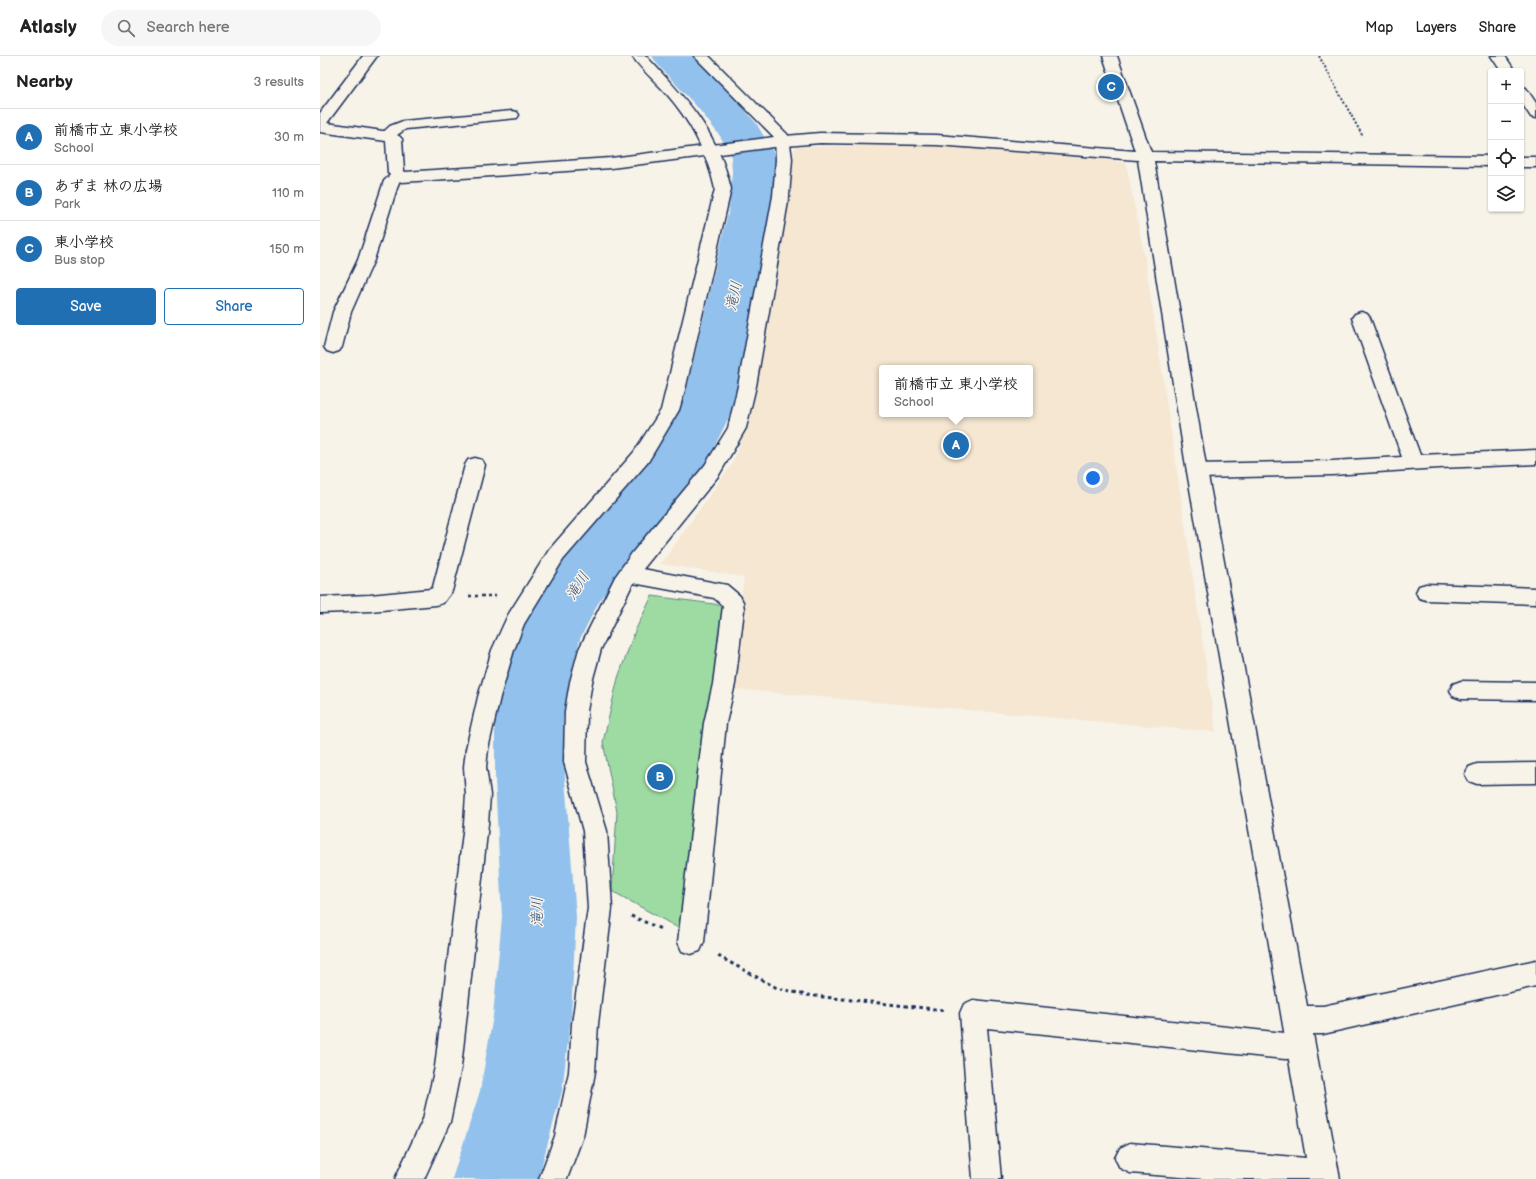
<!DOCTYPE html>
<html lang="en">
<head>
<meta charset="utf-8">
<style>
	body { margin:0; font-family:"Balsamiq Sans","Klee One",sans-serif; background:#f6f6f6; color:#222 }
	.controls { position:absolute; right:12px; top:12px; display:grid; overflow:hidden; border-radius:4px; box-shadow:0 1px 3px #0004 }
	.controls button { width:36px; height:36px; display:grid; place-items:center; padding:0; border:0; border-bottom:1px solid #e0e0e0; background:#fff; color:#222; font:20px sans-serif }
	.you { position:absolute; left:773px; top:422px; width:14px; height:14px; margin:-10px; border:3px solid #fff; border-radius:50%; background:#1a73e8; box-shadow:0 0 0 6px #1a73e833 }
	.badge { display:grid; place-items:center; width:26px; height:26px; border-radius:50%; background:#1f6fb2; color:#fff; font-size:13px; font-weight:700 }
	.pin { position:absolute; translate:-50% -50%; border:2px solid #fff; box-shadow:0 1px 4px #0006 }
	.popup { position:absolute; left:559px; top:309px; width:154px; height:52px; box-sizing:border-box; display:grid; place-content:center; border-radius:4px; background:#fff; filter:drop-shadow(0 1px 3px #0005); font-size:13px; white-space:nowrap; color:#767676 }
	.popup b { font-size:15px; color:#222 }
	.popup::after { content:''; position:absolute; left:50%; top:100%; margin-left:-8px; border:8px solid transparent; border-top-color:#fff }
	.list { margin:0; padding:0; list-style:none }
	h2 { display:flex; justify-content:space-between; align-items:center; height:52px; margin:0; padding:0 16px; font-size:17px }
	h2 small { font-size:13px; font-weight:400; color:#767676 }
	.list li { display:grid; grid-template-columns:26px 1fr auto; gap:12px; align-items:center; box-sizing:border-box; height:56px; padding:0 16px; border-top:1px solid #e0e0e0 }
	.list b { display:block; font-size:15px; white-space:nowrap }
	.list p { margin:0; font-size:13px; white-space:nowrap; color:#767676 }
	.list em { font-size:13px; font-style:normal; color:#767676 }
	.actions { display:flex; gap:8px; padding:12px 16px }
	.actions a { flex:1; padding:9px 0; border:1px solid #1f6fb2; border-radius:4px; text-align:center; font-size:14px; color:#1f6fb2 }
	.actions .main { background:#1f6fb2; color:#fff }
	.icon { flex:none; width:22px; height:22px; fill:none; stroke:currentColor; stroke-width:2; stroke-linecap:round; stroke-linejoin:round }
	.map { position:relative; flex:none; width:1216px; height:1123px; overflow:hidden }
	header { display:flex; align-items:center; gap:24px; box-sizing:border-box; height:56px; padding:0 20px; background:#fff; border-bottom:1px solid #e0e0e0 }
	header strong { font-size:19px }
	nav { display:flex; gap:22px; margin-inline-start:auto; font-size:14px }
	.search { width:280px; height:36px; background:#f6f6f6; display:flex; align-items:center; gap:10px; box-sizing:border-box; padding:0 14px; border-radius:22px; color:#767676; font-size:15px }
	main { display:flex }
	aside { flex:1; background:#fff }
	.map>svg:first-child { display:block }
	.built { fill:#f5e7d2; fill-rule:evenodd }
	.green { fill:#9edba2; stroke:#5c8580 }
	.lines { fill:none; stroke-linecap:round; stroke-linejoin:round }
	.river { fill:#91c1ec; fill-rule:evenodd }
	.lane-casing { stroke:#1b2f5e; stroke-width:3 }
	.street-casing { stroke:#1b2f5e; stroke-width:3 }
	.path-far2 { stroke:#1b2f5e; stroke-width:2; stroke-dasharray:2 2; stroke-linecap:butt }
	.path-far1 { stroke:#1b2f5e; stroke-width:2.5; stroke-dasharray:3 3; stroke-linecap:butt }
	.path { stroke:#1b2f5e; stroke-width:3; stroke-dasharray:3.5 3.5; stroke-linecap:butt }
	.lane { fill:#f7f3e8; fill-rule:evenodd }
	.street { fill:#f7f3e8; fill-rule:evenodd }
	.labels { text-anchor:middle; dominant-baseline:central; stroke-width:3; stroke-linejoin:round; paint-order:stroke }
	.water-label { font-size:15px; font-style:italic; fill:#385482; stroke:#f7f3e8 }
</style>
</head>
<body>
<header>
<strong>Atlasly</strong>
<div class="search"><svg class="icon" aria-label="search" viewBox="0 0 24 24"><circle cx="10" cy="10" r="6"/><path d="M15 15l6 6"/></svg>Search here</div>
<nav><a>Map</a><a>Layers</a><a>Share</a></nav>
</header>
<main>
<aside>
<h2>Nearby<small>3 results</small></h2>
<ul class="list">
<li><span class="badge">A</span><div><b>前橋市立 東小学校</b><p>School</p></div><em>30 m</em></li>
<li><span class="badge">B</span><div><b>あずま 林の広場</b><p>Park</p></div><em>110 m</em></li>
<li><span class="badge">C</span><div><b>東小学校</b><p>Bus stop</p></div><em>150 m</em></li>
</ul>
<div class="actions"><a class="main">Save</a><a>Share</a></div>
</aside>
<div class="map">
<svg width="1216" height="1123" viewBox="0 0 1216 1123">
	<rect width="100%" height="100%" fill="#f7f3e8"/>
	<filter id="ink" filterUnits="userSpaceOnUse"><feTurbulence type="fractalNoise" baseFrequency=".025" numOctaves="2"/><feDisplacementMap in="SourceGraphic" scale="8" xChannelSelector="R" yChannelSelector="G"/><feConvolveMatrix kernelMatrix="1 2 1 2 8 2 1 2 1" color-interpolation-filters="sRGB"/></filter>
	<g filter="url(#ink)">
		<path class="built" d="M 566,89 L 636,90 L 780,103 L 806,107 L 825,203 L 896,676 L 411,633 L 424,521 L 341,508 L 412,408 L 428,369 L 460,206 L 473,98 L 476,91 ZM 562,312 L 710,312 L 710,358 L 562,358 Z"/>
		<path class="green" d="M 332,540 L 394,548 L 414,554 L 369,878 L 292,835 L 297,756 L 283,686 L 298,622 L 315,575 Z"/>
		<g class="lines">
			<path class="river" d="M 332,0 L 375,0 L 407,33 L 436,67 L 455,99 L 458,116 L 455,153 L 422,328 L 408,363 L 387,405 L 345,463 L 305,507 L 277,549 L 260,583 L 249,624 L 243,664 L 245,723 L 256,861 L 251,960 L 242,1035 L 218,1123 L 132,1123 L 160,1035 L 173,960 L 182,861 L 175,723 L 175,664 L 183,624 L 196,583 L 232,517 L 263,475 L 303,433 L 344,381 L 352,363 L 368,328 L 409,153 L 412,116 L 411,99 L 400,80 L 377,51 L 338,9 Z"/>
			<g class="lane-casing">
				<path id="lane" d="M 312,0 L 326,0 C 365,42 398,75 411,133 L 366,330 L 359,354 L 328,406 L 243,504 L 204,568 L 194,594 L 180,641 L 168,693 L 166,711 L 170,739 L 168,768 L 141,1011 L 130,1066 L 104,1123 L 75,1123 L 103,1063 L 115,1011 L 144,768 L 146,739 L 144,711 L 146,693 L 158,641 L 172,594 L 188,559 L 229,494 L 314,396 L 341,354 L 395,133 C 387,96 370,64 345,36 C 334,24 321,13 312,0 Z
					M 374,0 L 389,0 L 467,78 L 469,81 L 472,103 L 469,140 L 436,330 L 426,372 L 399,419 L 323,513 L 407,529 L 420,540 L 423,546 L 424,554 L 415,628 L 406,667 L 384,886 L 380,895 L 371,898 L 362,895 L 358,886 L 384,667 L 393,628 L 403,550 L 394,542 L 313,527 L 281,593 L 272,626 L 267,655 L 266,706 L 287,775 L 292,852 L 278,968 L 275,1016 L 263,1080 L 247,1123 L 219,1123 L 235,1080 L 249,1016 L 252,968 L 268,852 L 263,775 L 244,706 L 245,655 L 250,626 L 259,593 L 295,521 L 312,497 L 385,409 L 408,372 L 418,330 L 453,140 L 456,103 L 455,82 Z
					M 1171,0 L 1185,0 L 1195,15 L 1181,15 Z
					M 1201,31 L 1206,32 L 1216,47 L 1216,62 L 1211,61 L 1201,46 Z
					M 192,55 L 197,56 L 199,59 L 197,62 L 86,73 C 77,78 71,86 61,83 L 59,80 L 70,70 L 83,65 Z
					M 78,114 L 83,116 L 86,119 L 79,126 L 54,204 L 31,256 L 22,291 L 19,295 L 13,297 L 7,295 L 4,291 L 13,256 L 38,204 L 64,125 L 73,116 Z
					M 1041,256 L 1047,258 L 1050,262 L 1100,399 L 1216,394 L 1216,408 L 1119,412 L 1012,419 L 877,422 L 870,420 L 867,415 L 870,410 L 877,408 L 1012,405 L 1082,401 L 1032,262 L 1035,258 Z
					M 155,402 L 162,404 L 165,409 L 132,535 L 123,547 L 116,549 L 50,555 L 0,557 L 0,541 L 50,539 L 111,533 L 113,531 L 145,409 L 148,404 Z
					M 1106,528 L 1216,532 L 1216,548 L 1106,544 L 1099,542 L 1096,536 L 1099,530 Z
					M 1141,625 L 1216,626 L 1216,644 L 1141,643 L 1133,640 L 1130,634 L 1133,628 Z
					M 1216,707 L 1216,727 L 1157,728 L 1149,725 L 1145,718 L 1149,711 L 1157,708 Z
					M 653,944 L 965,977 L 981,976 L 990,980 L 994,989 L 990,998 L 981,1002 L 965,1003 L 667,972 L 681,1123 L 653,1123 L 640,957 L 644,948 Z"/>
			</g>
			<g class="street-casing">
				<path id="street" d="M 43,0 L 57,0 L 7,67 L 70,76 L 79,80 L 82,83 L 84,115 L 85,116 L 291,102 L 454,81 L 500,77 L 617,79 L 815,95 L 783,0 L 797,0 L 831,96 L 1171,100 L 1171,110 L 834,105 L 885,404 L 987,950 L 1003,950 L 1216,904 L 1216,930 L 1003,978 L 993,978 L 1020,1123 L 886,1123 L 810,1117 L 800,1112 L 795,1102 L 800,1092 L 810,1087 L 986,1102 L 865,404 L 818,104 L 617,89 L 500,87 L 454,91 L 291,112 L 82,126 L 76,124 L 68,117 L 66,85 L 0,76 L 0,57 Z
					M 1201,101 L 1216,101 L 1216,111 L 1201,111 Z"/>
			</g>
			<path class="path-far2" d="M 999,0 L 1042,79"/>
			<path class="path-far1" d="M 149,540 L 178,540"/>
			<path class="path" d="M 311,860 L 341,873
				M 398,900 L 457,932 L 486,939 L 623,954"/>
			<use href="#lane" class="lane"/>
			<use href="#street" class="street"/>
		</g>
	</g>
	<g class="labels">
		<g class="water-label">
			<text transform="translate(414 240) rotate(-78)">滝川</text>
			<text transform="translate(258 530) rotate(-58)">滝川</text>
			<text transform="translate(217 856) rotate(-90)">滝川</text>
		</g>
	</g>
</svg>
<div class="controls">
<button>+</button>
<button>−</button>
<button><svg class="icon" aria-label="locate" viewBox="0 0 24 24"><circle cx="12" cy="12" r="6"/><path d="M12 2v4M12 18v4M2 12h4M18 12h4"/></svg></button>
<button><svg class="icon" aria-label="layers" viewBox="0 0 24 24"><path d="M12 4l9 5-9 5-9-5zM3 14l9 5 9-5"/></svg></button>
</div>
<div class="you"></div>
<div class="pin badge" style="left:636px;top:389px">A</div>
<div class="popup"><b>前橋市立 東小学校</b>School</div>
<div class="pin badge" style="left:340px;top:721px">B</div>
<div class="pin badge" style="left:791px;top:31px">C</div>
</div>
</main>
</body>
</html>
